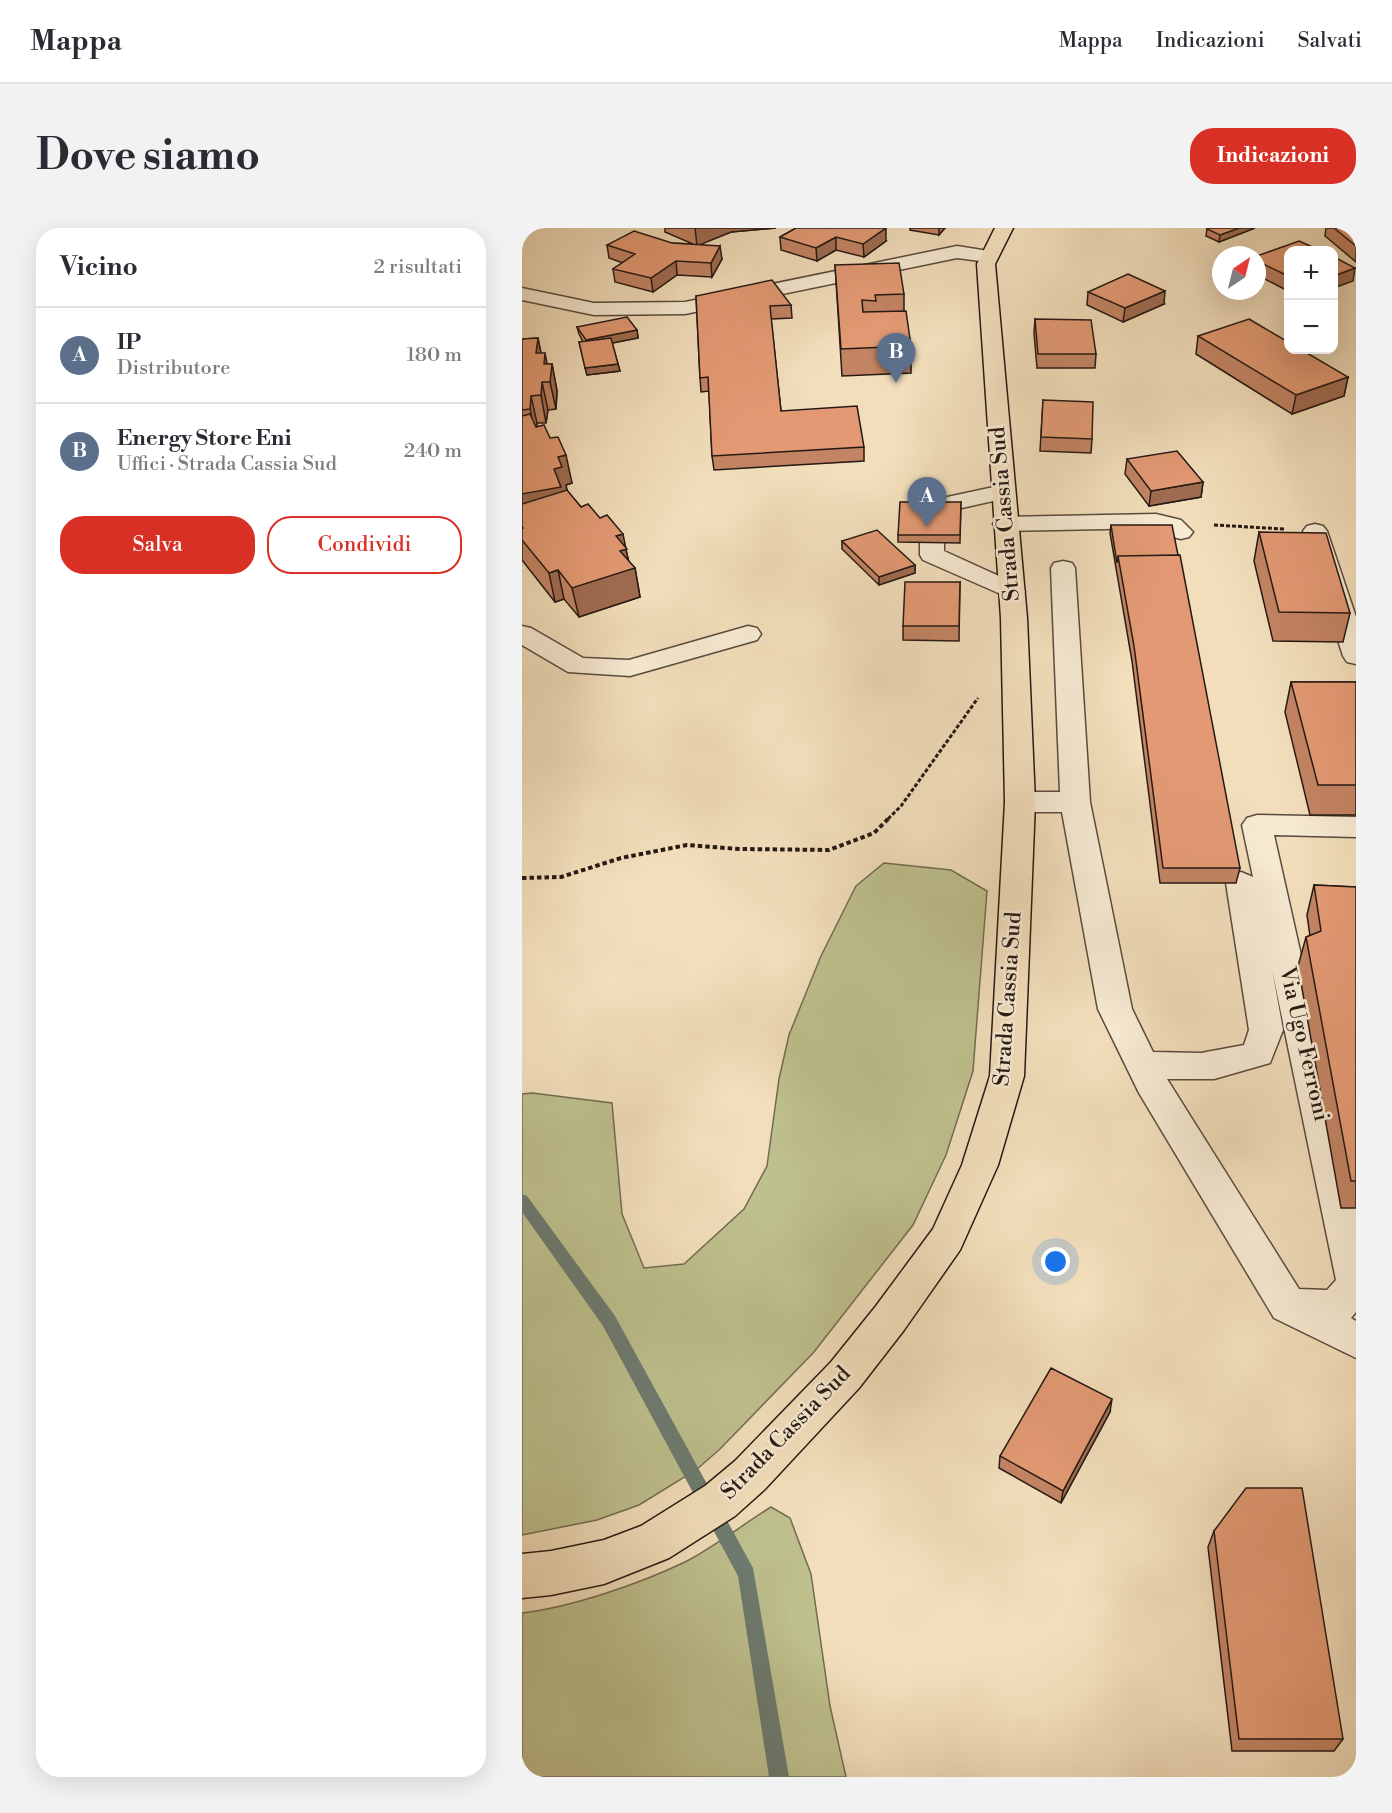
<!DOCTYPE html>
<html lang="it">
<head>
<meta charset="utf-8">
<style>
	body { margin:0; font-family:"Libre Bodoni",serif; background:#f2f2f3; color:#2b2b33 }
	.controls { position:absolute; right:18px; top:18px; display:grid; overflow:hidden; border-radius:12px; box-shadow:0 6px 24px #0002 }
	.controls button { width:54px; height:54px; display:grid; place-items:center; padding:0; border:0; border-bottom:2px solid #e1e1e2; background:#fff; color:#2b2b33; font:30px sans-serif }
	.compass { position:absolute; left:690px; top:18px; width:54px; height:54px; border-radius:50%; background:#fff; box-shadow:0 6px 24px #0002; rotate:35deg }
	.you { position:absolute; left:534px; top:1034px; width:21px; height:21px; margin:-15px; border:4px solid #fff; border-radius:50%; background:#1a73e8; box-shadow:0 0 0 9px #1a73e833 }
	.badge { display:grid; place-items:center; width:39px; height:39px; border-radius:50%; background:#d93025; color:#fff; font-size:20px; font-weight:700 }
	.pin { position:absolute; translate:-50% -50px; filter:drop-shadow(0 2px 3px #0008) }
	.pin::after { content:''; position:absolute; top:32px; width:21px; height:18px; background:inherit; clip-path:polygon(0 0,100% 0,50% 100%) }
	.list { margin:0; padding:0; list-style:none }
	h2 { display:flex; justify-content:space-between; align-items:center; height:78px; margin:0; padding:0 24px; font-size:26px }
	h2 small { font-size:20px; font-weight:400; color:#7c7c81 }
	.list li { display:grid; grid-template-columns:39px 1fr auto; gap:18px; align-items:center; box-sizing:border-box; height:96px; padding:0 24px; border-top:2px solid #e1e1e2 }
	.list b { display:block; font-size:22px; white-space:nowrap }
	.list p { margin:0; font-size:20px; white-space:nowrap; color:#7c7c81 }
	.list em { font-size:20px; font-style:normal; color:#7c7c81 }
	.actions { display:flex; gap:12px; padding:18px 24px }
	.actions a { flex:1; padding:14px 0; border:2px solid #d93025; border-radius:24px; text-align:center; font-size:21px; color:#d93025 }
	.actions .main { background:#d93025; color:#fff }
	.map { position:relative; flex:none; width:834px; height:1549px; overflow:hidden; border-radius:24px }
	header { display:flex; align-items:center; gap:36px; box-sizing:border-box; height:84px; padding:0 30px; background:#fff; border-bottom:2px solid #e1e1e2 }
	header strong { font-size:28px }
	nav { display:flex; gap:33px; margin-inline-start:auto; font-size:21px }
	.intro { display:flex; align-items:center; justify-content:space-between; box-sizing:border-box; height:144px; padding:0 36px }
	h1 { margin:0; font-size:42px }
	.button { padding:15px 27px; border-radius:24px; background:#d93025; color:#fff; font-size:21px; font-weight:700 }
	main { display:flex; gap:36px; padding:0 36px }
	aside { flex:1; background:#fff; border-radius:24px; box-shadow:0 6px 24px #0002 }
	.map>svg:first-child { display:block }
	.green { fill:#bec08e; stroke:#726c51; stroke-width:1.5 }
	.lines { fill:none; stroke-linecap:round; stroke-linejoin:round }
	.stream { fill:#6c7b70; fill-rule:evenodd }
	.minor-casing { stroke:#594a3e; stroke-width:3 }
	.major-casing { stroke:#261914; stroke-width:3 }
	.path-far1 { stroke:#261914; stroke-width:3; stroke-dasharray:4 2; stroke-linecap:butt }
	.path { stroke:#261914; stroke-width:4; stroke-dasharray:4.5 3; stroke-linecap:butt }
	.minor { fill:#f7ead3; fill-rule:evenodd }
	.major { fill:#f2debb; fill-rule:evenodd }
	.wall { fill:#c38464; stroke:#261914; stroke-width:1.5 }
	.shaded-wall { fill:#9f6c51; stroke:#261914; stroke-width:1.5 }
	.building { fill:#e39a74; stroke:#261914; stroke-width:1.5 }
	.labels { text-anchor:middle; dominant-baseline:central; stroke-width:5; stroke-linejoin:round; paint-order:stroke }
	.street-label { font-size:22px; fill:#261914; stroke:#f7ead3 }
</style>
</head>
<body>
<header>
<strong>Mappa</strong>
<nav><a>Mappa</a><a>Indicazioni</a><a>Salvati</a></nav>
</header>
<div class="intro"><h1>Dove siamo</h1><a class="button">Indicazioni</a></div>
<main>
<aside>
<h2>Vicino<small>2 risultati</small></h2>
<ul class="list">
<li><span class="badge" style="background:#5c6f8a">A</span><div><b>IP</b><p>Distributore</p></div><em>180 m</em></li>
<li><span class="badge" style="background:#5c6f8a">B</span><div><b>Energy Store Eni</b><p>Uffici · Strada Cassia Sud</p></div><em>240 m</em></li>
</ul>
<div class="actions"><a class="main">Salva</a><a>Condividi</a></div>
</aside>
<div class="map">
<svg width="834" height="1549" viewBox="0 0 834 1549">
	<rect width="100%" height="100%" fill="#f2debb"/>
	<filter id="stains"><feTurbulence type="fractalNoise" baseFrequency=".00333" numOctaves="4"/><feColorMatrix values="0 0 0 0 .2 0 0 0 0 .09 0 0 0 0 .02 0 0 0 .5 -.17"/></filter>
	<radialGradient id="worn" r=".72"><stop offset=".6" stop-color="#630" stop-opacity="0"/><stop offset="1" stop-color="#630" stop-opacity=".3"/></radialGradient>
	<path class="green" d="M 362,635 L 429,642 L 465,663 L 451,843 L 424,927 L 391,997 L 292,1124 L 198,1221 L 174,1242 L 117,1277 L 75,1292 L 0,1307 L 0,866 L 10,865 L 90,875 L 100,986 L 122,1040 L 162,1036 L 222,981 L 245,938 L 257,851 L 267,807 L 299,728 L 334,658 Z
		M 249,1279 L 268,1290 L 289,1346 L 308,1478 L 324,1549 L 0,1549 L 0,1385 C 50,1379 117,1356 163,1334 C 192,1319 220,1297 249,1279 Z"/>
	<g class="lines">
		<path class="stream" d="M 0,966 L 5,968 L 93,1088 L 231,1340 L 267,1549 L 247,1549 L 216,1348 L 81,1098 L 0,984 Z"/>
		<g class="minor-casing">
			<path id="minor" d="M 435,18 L 473,24 L 475,28 L 473,32 L 466,34 L 435,30 L 163,86 L 72,87 L 0,72 L 0,60 L 72,75 L 163,74 Z
				M 481,257 L 489,259 L 493,264 L 489,269 L 422,284 L 422,323 L 499,358 L 503,363 L 499,368 L 490,371 L 401,332 L 398,327 L 398,279 L 402,274 Z
				M 634,286 L 659,292 L 671,304 L 667,309 L 659,311 L 651,309 L 643,302 L 634,300 L 483,303 L 475,301 L 471,296 L 475,291 L 483,289 Z
				M 793,296 L 801,298 L 805,303 L 834,389 L 834,436 L 825,434 L 821,428 L 781,303 L 785,298 Z
				M 541,333 L 550,335 L 553,340 L 568,574 L 610,781 L 631,824 L 679,825 L 722,817 L 727,802 L 704,655 L 708,647 L 719,644 L 731,649 L 720,597 L 725,590 L 735,587 L 834,589 L 834,609 L 752,607 L 834,972 L 834,1084 L 829,1090 L 834,1093 L 834,1130 L 752,1090 L 617,865 L 576,781 L 540,584 L 498,584 L 488,581 L 483,574 L 488,567 L 498,564 L 538,564 L 529,340 L 532,335 ZM 750,741 L 814,1052 L 805,1062 L 777,1061 L 645,851 L 692,851 L 748,835 L 761,802 Z
				M 0,398 L 9,400 L 61,430 L 107,432 L 226,398 L 235,400 L 239,406 L 235,412 L 108,448 L 46,444 L 0,417 Z"/>
		</g>
		<g class="major-casing">
			<path id="major" d="M 473,0 L 491,0 L 473,36 L 505,390 L 513,574 L 502,848 L 476,937 L 438,1022 L 382,1102 L 337,1160 L 243,1261 L 213,1288 L 147,1330 L 82,1356 L 29,1367 L 0,1370 L 0,1326 L 29,1323 L 82,1312 L 119,1298 L 183,1258 L 213,1233 L 309,1134 L 354,1078 L 411,1001 L 440,937 L 468,848 L 483,574 L 479,390 L 455,36 Z"/>
		</g>
		<path class="path-far1" d="M 692,297 L 762,301
			M 366,591 L 379,578 L 456,470"/>
		<path class="path" d="M 0,650 L 39,649 L 99,630 L 165,617 L 217,621 L 307,622 L 352,605 L 368,589"/>
		<use href="#minor" class="minor"/>
		<use href="#major" class="major"/>
	</g>
	<path class="wall" d="M 143,0 L 254,0 L 209,4 L 178,16 L 200,31 L 190,49 L 155,47 L 131,64 L 93,54 L 91,41 L 101,35 L 87,30 L 85,17 L 150,15 L 171,16 L 143,4 Z
		M 274,0 L 364,13 L 342,29 L 314,22 L 295,33 L 259,22 L 258,9 Z
		M 388,0 L 423,0 L 417,7 L 388,2 Z
		M 687,0 L 733,0 L 697,14 L 684,8 L 685,1 Z
		M 804,0 L 834,0 L 834,34 L 803,8 Z
		M 766,22 L 766,63 L 735,47 L 735,28 Z
		M 313,37 L 382,66 L 382,83 L 389,118 L 389,145 L 320,148 Z
		M 566,64 L 642,76 L 601,94 L 565,77 Z
		M 174,68 L 269,77 L 270,90 L 249,91 L 259,183 L 342,219 L 342,233 L 192,242 L 190,228 L 187,163 L 179,164 L 178,150 Z
		M 513,91 L 574,126 L 573,140 L 515,140 L 512,105 Z
		M 55,99 L 115,102 L 116,110 L 90,115 L 98,143 L 65,147 L 57,114 L 61,114 L 57,106 Z
		M 676,108 L 826,149 L 822,168 L 770,186 L 674,126 Z
		M 16,110 L 19,125 L 25,136 L 30,136 L 35,163 L 34,181 L 26,182 L 24,195 L 15,195 L 15,199 L 28,210 L 50,255 L 44,257 L 45,263 L 59,279 L 103,319 L 107,334 L 113,340 L 118,369 L 57,389 L 42,371 L 33,374 L 0,332 L 0,111 Z
		M 521,172 L 570,211 L 569,225 L 518,223 Z
		M 605,231 L 681,254 L 679,269 L 627,278 L 603,246 Z
		M 439,274 L 438,315 L 376,314 L 376,307 Z
		M 589,297 L 718,640 L 714,655 L 638,655 L 610,433 L 588,305 Z
		M 737,304 L 828,385 L 821,414 L 751,413 L 732,333 Z
		M 320,313 L 393,337 L 393,345 L 357,357 L 320,321 Z
		M 438,354 L 437,413 L 381,412 L 381,398 Z
		M 769,454 L 834,454 L 834,587 L 788,587 L 763,484 Z
		M 792,657 L 834,659 L 834,980 L 819,980 L 776,738 L 784,709 L 788,708 L 785,687 Z
		M 588,1184 L 539,1275 L 477,1240 L 478,1228 Z
		M 692,1303 L 821,1511 L 812,1523 L 710,1523 L 686,1319 Z"/>
	<path class="shaded-wall" d="M 0,0 L 14,0 L 1,7 Z
		M 173,0 L 254,0 L 209,4 L 175,18 Z
		M 364,0 L 364,13 L 342,29 L 341,16 Z
		M 417,0 L 423,0 L 417,7 Z
		M 717,0 L 733,0 L 697,14 L 698,7 Z
		M 314,9 L 314,22 L 295,33 L 294,20 Z
		M 198,18 L 200,31 L 190,49 L 189,35 Z
		M 154,33 L 155,47 L 131,64 L 129,50 Z
		M 833,40 L 831,53 L 812,60 L 812,48 Z
		M 643,63 L 642,76 L 601,94 L 603,80 Z
		M 115,102 L 116,110 L 65,120 L 64,112 Z
		M 16,110 L 21,137 L 14,125 Z
		M 23,125 L 28,151 L 30,136 L 35,163 L 34,181 L 28,154 L 22,136 Z
		M 96,136 L 98,143 L 65,147 L 63,140 Z
		M 826,149 L 822,168 L 770,186 L 774,167 Z
		M 20,154 L 26,182 L 24,195 L 19,167 Z
		M 9,168 L 15,195 L 14,209 L 8,181 Z
		M 44,227 L 50,255 L 44,257 L 46,268 L 0,296 L 0,266 L 32,241 L 36,229 Z
		M 681,254 L 679,269 L 627,278 L 629,263 Z
		M 101,306 L 108,341 L 113,340 L 118,369 L 57,389 L 50,360 L 94,308 Z
		M 393,337 L 393,345 L 357,357 L 357,349 Z
		M 36,342 L 42,371 L 33,374 L 27,345 Z
		M 590,1171 L 588,1184 L 539,1275 L 541,1263 Z"/>
	<path class="building" d="M 274,0 L 364,0 L 341,16 L 314,9 L 294,20 L 258,9 Z
		M 687,0 L 717,0 L 698,7 L 685,1 Z
		M 812,0 L 834,0 L 834,18 Z
		M 112,3 L 150,15 L 198,18 L 189,35 L 154,33 L 129,50 L 91,41 L 113,26 L 85,17 Z
		M 777,13 L 797,22 L 766,22 L 766,48 L 735,33 L 735,28 Z
		M 812,29 L 833,40 L 812,48 Z
		M 377,35 L 382,66 L 353,67 L 354,73 L 340,72 L 341,84 L 384,83 L 389,118 L 319,121 L 313,37 Z
		M 606,46 L 643,63 L 603,80 L 566,64 Z
		M 250,52 L 269,77 L 248,78 L 259,183 L 335,178 L 342,219 L 190,228 L 186,149 L 178,150 L 174,68 Z
		M 105,89 L 115,102 L 64,112 L 55,99 Z
		M 513,91 L 569,92 L 574,126 L 516,126 Z
		M 727,91 L 766,114 L 766,122 L 780,122 L 826,149 L 774,167 L 676,108 Z
		M 16,110 L 14,125 L 23,125 L 22,136 L 30,136 L 28,154 L 20,154 L 19,167 L 9,168 L 8,181 L 0,182 L 0,111 Z
		M 89,110 L 96,136 L 63,140 L 57,114 Z
		M 521,172 L 571,174 L 570,211 L 519,209 Z
		M 8,186 L 14,199 L 22,197 L 28,210 L 36,209 L 44,227 L 36,229 L 40,239 L 32,241 L 39,259 L 0,266 L 0,188 Z
		M 655,223 L 681,254 L 629,263 L 605,231 Z
		M 45,262 L 59,279 L 66,276 L 78,290 L 85,287 L 101,306 L 94,308 L 105,321 L 98,323 L 113,340 L 50,360 L 36,342 L 27,345 L 0,312 L 0,300 L 1,300 L 0,298 L 0,276 Z
		M 378,274 L 439,274 L 438,307 L 376,307 Z
		M 589,297 L 650,297 L 656,327 L 596,328 L 595,335 Z
		M 355,302 L 393,337 L 357,349 L 320,313 Z
		M 737,304 L 804,305 L 828,385 L 757,384 Z
		M 658,327 L 718,640 L 641,640 L 612,418 L 596,328 Z
		M 383,354 L 438,354 L 437,398 L 381,398 Z
		M 769,454 L 834,454 L 834,557 L 796,557 Z
		M 792,657 L 834,659 L 834,953 L 829,953 L 784,709 L 799,703 Z
		M 529,1140 L 590,1171 L 541,1263 L 478,1228 Z
		M 724,1260 L 780,1260 L 821,1511 L 717,1511 L 692,1303 Z"/>
	<g class="labels">
		<g class="street-label">
			<text transform="translate(483 286) rotate(-95)">Strada Cassia Sud</text>
			<text transform="translate(486 771) rotate(-86)">Strada Cassia Sud</text>
			<text transform="translate(782 816) rotate(77)">Via Ugo Ferroni</text>
			<text transform="translate(264 1205) rotate(-46)">Strada Cassia Sud</text>
		</g>
	</g>
	<rect width="100%" height="100%" filter="url(#stains)"/>
	<rect width="100%" height="100%" fill="url(#worn)"/>
</svg>
<div class="controls">
<button>+</button>
<button>−</button>
</div>
<svg class="compass" viewBox="-18 -18 36 36"><path d="M0-13l5 13h-10z" fill="#e53935"/><path d="M0 13l5-13h-10z" fill="#7c7c81"/></svg>
<div class="you"></div>
<div class="pin badge" style="left:405px;top:299px;background:#5c6f8a">A</div>
<div class="pin badge" style="left:374px;top:155px;background:#5c6f8a">B</div>
</div>
</main>
</body>
</html>
